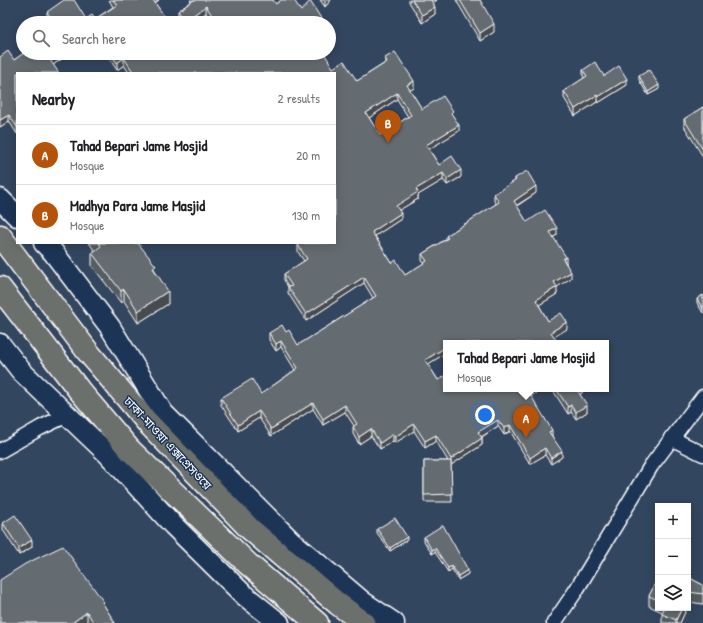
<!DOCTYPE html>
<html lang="en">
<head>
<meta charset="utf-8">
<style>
	body { margin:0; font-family:"Patrick Hand","Noto Sans Bengali",sans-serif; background:#f2f2f2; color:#202124 }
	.controls { position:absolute; right:12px; bottom:12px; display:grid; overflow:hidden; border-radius:0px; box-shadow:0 2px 10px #0003 }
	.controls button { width:36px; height:36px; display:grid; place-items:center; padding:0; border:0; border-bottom:1px solid #e0e0e0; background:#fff; color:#202124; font:20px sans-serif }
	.you { position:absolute; left:485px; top:415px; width:14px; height:14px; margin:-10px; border:3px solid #fff; border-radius:50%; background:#1a73e8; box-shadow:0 0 0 6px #1a73e833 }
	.badge { display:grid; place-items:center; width:26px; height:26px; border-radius:50%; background:#b45309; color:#fff; font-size:13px; font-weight:700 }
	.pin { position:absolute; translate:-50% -33px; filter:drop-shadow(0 1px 2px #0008) }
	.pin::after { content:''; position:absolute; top:21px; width:14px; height:12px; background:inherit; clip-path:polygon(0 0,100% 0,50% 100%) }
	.popup { position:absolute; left:443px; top:340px; width:166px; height:52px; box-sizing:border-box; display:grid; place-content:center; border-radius:0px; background:#fff; filter:drop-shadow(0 1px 3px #0005); font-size:13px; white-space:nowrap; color:#757577 }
	.popup b { font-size:15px; color:#202124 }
	.popup::after { content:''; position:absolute; left:50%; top:100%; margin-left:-8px; border:8px solid transparent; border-top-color:#fff }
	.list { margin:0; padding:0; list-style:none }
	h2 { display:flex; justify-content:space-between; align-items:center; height:52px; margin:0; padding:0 16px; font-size:17px }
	h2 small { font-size:13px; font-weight:400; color:#757577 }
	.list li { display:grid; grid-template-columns:26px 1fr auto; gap:12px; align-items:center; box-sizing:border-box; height:60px; padding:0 16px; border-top:1px solid #e0e0e0 }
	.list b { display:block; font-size:15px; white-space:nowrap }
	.list p { margin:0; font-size:13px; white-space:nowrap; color:#757577 }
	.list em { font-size:13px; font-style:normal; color:#757577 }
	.icon { flex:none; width:22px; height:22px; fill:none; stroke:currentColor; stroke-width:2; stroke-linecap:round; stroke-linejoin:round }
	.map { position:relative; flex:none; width:703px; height:623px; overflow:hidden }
	.search { position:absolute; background:#fff; box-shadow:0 2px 10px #0003; left:16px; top:16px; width:320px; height:44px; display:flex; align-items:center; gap:10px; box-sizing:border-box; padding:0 14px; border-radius:22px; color:#757577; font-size:15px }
	.panel { position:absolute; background:#fff; box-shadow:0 2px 10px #0003; left:16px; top:72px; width:320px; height:172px; border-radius:0px }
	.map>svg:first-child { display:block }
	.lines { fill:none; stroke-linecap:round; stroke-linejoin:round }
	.minor-casing { stroke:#fff; stroke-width:17 }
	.secondary-casing { stroke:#fff; stroke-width:23 }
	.motorway-casing { stroke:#fff; stroke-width:25 }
	.minor { stroke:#1d3557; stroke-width:14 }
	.secondary { stroke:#1d3557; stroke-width:20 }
	.motorway { stroke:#6c706d; stroke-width:22 }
	.wall { fill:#575d61; stroke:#fff; fill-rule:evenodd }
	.shaded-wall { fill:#474c4f; stroke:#fff }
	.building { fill:#656c71; stroke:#fff; fill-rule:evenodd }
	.labels { text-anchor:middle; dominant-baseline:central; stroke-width:3; stroke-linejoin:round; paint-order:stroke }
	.street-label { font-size:12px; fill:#fff; stroke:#1d3557 }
</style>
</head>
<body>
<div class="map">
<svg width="703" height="623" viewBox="0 0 703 623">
	<rect width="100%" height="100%" fill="#33465f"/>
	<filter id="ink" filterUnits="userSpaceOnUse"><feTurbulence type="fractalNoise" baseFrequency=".025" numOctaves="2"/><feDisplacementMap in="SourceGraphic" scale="8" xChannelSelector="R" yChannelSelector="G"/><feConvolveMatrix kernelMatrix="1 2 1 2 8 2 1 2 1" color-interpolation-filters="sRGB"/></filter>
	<g filter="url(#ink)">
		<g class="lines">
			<g class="minor-casing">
				<path id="minor" d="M 671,438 L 703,454
					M 0,451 L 40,428 L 67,415
					M 554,623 L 575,592 L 651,466 L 703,397"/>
			</g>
			<g class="secondary-casing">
				<path id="secondary" d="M 0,199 L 17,216
					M 44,243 L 53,252 L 110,327 L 163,413 L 290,540 L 363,602 L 394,623
					M 0,344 L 22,372 L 108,454 L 173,525 L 244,595 L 279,623"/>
			</g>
			<g class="motorway-casing">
				<path id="motorway" d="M 0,236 L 88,352 L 147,422 L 249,528 L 338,604 L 364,623
					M 0,288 L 79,390 L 130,450 L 248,564 L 317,623"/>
			</g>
			<use href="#minor" class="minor"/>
			<use href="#secondary" class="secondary"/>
			<use href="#motorway" class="motorway"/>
		</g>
		<path class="wall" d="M 109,0 L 159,0 L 155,3 L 169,23 L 50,23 L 47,19 L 47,12 L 86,19 L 95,19 L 113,7 Z
			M 190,0 L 273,0 L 276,4 L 301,11 L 324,23 L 213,23 L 206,13 L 191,23 L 182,23 L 178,18 L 178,11 L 191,2 Z
			M 320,0 L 331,0 L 325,7 Z
			M 409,0 L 437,0 L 433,3 L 435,14 L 422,23 L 409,2 Z
			M 456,0 L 480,0 L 494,32 L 480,41 Z
			M 24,53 L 70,53 L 53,65 L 17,73 L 17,134 L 9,121 L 0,127 L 14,60 Z
			M 105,53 L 171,53 L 173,56 L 333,68 L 357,81 L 385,63 L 385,58 L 414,88 L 410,90 L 422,109 L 453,116 L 459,131 L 429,149 L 439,165 L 461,177 L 447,185 L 443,180 L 418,195 L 418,199 L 399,210 L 401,219 L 375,236 L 392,263 L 405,275 L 424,263 L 422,261 L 422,254 L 446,239 L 446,236 L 496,204 L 494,201 L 494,194 L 515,181 L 515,178 L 536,193 L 517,206 L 527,222 L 557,235 L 553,237 L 566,263 L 571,278 L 556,287 L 557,294 L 539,305 L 548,321 L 567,329 L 446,343 L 446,354 L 446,353 L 428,364 L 438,380 L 531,396 L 552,436 L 562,457 L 551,464 L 545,455 L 530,464 L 510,431 L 504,435 L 498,426 L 482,437 L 482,445 L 451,465 L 452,502 L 424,502 L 424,461 L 448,461 L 436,441 L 425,448 L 414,431 L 395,443 L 393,441 L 380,449 L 371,436 L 359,444 L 353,434 L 353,427 L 354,426 L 345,412 L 323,425 L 313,409 L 271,436 L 259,418 L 238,431 L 221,405 L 221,398 L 261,394 L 295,370 L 281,347 L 276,351 L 269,340 L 269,333 L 286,332 L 298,345 L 373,298 L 364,283 L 306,321 L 288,293 L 288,287 L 284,280 L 284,274 L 304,261 L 298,252 L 298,245 L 335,243 L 335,73 L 129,73 L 124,65 L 117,70 ZM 397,99 L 408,117 L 380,135 L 369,118 Z
			M 583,70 L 604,76 L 627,85 L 598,103 L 597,102 L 575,116 L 564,98 L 564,91 L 584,78 L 583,76 Z
			M 639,76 L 659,89 L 648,95 L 639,80 Z
			M 703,107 L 703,157 L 684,126 L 684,119 Z
			M 89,243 L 138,243 L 156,272 L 168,304 L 138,323 L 124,301 L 121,303 L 92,266 L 92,253 L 95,251 Z
			M 703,295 L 703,313 L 697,303 L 697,299 Z
			M 552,389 L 582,389 L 582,393 L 580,394 L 587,412 L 576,419 L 571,412 L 568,414 Z
			M 3,523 L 32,547 L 19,555 L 3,530 Z
			M 377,529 L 407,540 L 390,551 L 377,533 Z
			M 424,537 L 468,574 L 458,580 L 452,569 L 448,572 L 435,552 L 432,554 L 424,541 Z
			M 688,577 L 703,585 L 703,604 L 689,602 L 688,605 Z
			M 658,578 L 658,608 L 687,608 L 680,623 L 662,623 L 662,612 L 649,606 L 649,596 Z
			M 103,604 L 115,623 L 0,623 Z"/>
		<path class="shaded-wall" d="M 152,0 L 159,0 L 152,5 Z
			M 326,0 L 331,0 L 325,7 L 325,1 Z
			M 429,0 L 437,0 L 429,5 Z
			M 206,6 L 206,13 L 191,23 L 185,23 L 185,21 Z
			M 435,7 L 435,14 L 422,23 L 422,15 Z
			M 494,24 L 494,32 L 480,41 L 480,33 Z
			M 61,53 L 70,53 L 50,67 L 50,60 Z
			M 124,58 L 124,65 L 117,70 L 117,63 Z
			M 627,79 L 627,85 L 598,103 L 598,97 Z
			M 414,81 L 414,88 L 407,92 L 407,85 Z
			M 659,85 L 659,89 L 648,95 L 648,92 Z
			M 397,93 L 397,99 L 366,120 L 366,113 Z
			M 597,95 L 597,102 L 575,116 L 575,109 Z
			M 9,115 L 9,121 L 0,127 L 0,120 Z
			M 459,125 L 459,131 L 426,151 L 426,145 Z
			M 461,170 L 461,177 L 447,185 L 447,179 Z
			M 443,173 L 443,180 L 418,195 L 418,199 L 396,212 L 396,206 L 416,189 Z
			M 536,186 L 536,193 L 514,207 L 514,201 Z
			M 401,213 L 401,219 L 372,238 L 372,232 Z
			M 557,228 L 557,235 L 550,239 L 550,232 Z
			M 566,257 L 566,264 L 563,259 Z
			M 571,272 L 571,278 L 554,289 L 554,282 Z
			M 364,277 L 364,283 L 306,321 L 306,314 Z
			M 557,287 L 557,294 L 536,307 L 536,300 Z
			M 124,289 L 124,301 L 121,303 L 121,291 Z
			M 168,291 L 168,304 L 138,323 L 138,311 Z
			M 567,322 L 567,329 L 551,339 L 551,332 Z
			M 281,341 L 281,347 L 276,351 L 276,344 Z
			M 446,347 L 446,353 L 425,366 L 425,360 Z
			M 531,389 L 542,389 L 528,398 L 528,391 Z
			M 578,389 L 582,389 L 582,393 L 577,396 L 577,390 Z
			M 313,403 L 313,409 L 271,436 L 271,429 Z
			M 345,405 L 345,412 L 323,425 L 323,419 Z
			M 571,405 L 571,412 L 568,414 L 568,407 Z
			M 587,405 L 587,412 L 576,419 L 576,412 Z
			M 259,411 L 259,418 L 238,431 L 238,425 Z
			M 498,420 L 498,426 L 478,439 L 478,432 Z
			M 414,424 L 414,431 L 395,443 L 395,437 Z
			M 510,425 L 510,431 L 504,435 L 504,428 Z
			M 371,429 L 371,436 L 359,444 L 359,437 Z
			M 552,430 L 552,437 L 549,432 Z
			M 393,434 L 393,441 L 380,449 L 380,443 Z
			M 436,435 L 436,441 L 425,448 L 425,441 Z
			M 482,438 L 482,445 L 451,465 L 451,459 Z
			M 545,448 L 545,455 L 530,464 L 530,458 Z
			M 562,451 L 562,457 L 551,464 L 551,458 Z
			M 407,537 L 407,540 L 390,551 L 390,548 Z
			M 32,540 L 32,547 L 19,555 L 19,548 Z
			M 435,548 L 435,552 L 432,554 L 432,550 Z
			M 452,566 L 452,569 L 448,572 L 448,568 Z
			M 468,570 L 468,574 L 458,580 L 458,576 Z
			M 689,592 L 689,602 L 688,605 L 688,595 Z
			M 682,608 L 687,608 L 680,623 L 676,623 L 676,620 Z
			M 87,612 L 87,623 L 72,623 Z"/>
		<path class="building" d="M 64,0 L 74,0 L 86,19 L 92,15 L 95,19 L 117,5 L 113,0 L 153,0 L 169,23 L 55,23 L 47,12 Z
			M 194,0 L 273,0 L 276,4 L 281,0 L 294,0 L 301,11 L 310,1 L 324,23 L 217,23 L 206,6 L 185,21 L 178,11 Z
			M 412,0 L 431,0 L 435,7 L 422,15 Z
			M 460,0 L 480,0 L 494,24 L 480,33 Z
			M 8,51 L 14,60 L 24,53 L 61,53 L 50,60 L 59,73 L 17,73 L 17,127 L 9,115 L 0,120 L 0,57 Z
			M 395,52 L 414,81 L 407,85 L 422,109 L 443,96 L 453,111 L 451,113 L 459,125 L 426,145 L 439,165 L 452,156 L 461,170 L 447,179 L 443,173 L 416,189 L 418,192 L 396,206 L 401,213 L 372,232 L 392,263 L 396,260 L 405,275 L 427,261 L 422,254 L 448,238 L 446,236 L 499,202 L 494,194 L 516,180 L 515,178 L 527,171 L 536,186 L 514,201 L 527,222 L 545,210 L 557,228 L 550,232 L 566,257 L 563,259 L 571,272 L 554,282 L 557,287 L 536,300 L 548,321 L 561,313 L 567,322 L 551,332 L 558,343 L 446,343 L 446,347 L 425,360 L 438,380 L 446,375 L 446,389 L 531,389 L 528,391 L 552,430 L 549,432 L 562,451 L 551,458 L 545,448 L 530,458 L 510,425 L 504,428 L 498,420 L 478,432 L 482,438 L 451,459 L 436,435 L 425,441 L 414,424 L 395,437 L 393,434 L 380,443 L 371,429 L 359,437 L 353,427 L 357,424 L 345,405 L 323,419 L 313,403 L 271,429 L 259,411 L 238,425 L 221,398 L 252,379 L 261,394 L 298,368 L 281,341 L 276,344 L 269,333 L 282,325 L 286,332 L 289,330 L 298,345 L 376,296 L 364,277 L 306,314 L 288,287 L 292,286 L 284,274 L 307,259 L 298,245 L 302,243 L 335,243 L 335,73 L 134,73 L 124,58 L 117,63 L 110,53 L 171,53 L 173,56 L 177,53 L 324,53 L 333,68 L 344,61 L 357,81 L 387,62 L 385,58 ZM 397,93 L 411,115 L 380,135 L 366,113 Z
			M 595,62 L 604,76 L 619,66 L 627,79 L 598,97 L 597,95 L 575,109 L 564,91 L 587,76 L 583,70 Z
			M 649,70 L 659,85 L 648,92 L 639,76 Z
			M 703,107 L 703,150 L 684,119 Z
			M 99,243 L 138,243 L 156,266 L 153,268 L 168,291 L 138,311 L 124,289 L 121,291 L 92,253 L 101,246 Z
			M 703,295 L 703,309 L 697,299 Z
			M 556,389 L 578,389 L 577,390 L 587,405 L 576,412 L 571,405 L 568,407 Z
			M 424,461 L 451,461 L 452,494 L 424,495 Z
			M 15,515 L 32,540 L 19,548 L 3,523 Z
			M 395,518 L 407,537 L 390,548 L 377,529 Z
			M 443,525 L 468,570 L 458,576 L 452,566 L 448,568 L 435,548 L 432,550 L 424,537 Z
			M 63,546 L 103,601 L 102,602 L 115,623 L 94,623 L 87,612 L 72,623 L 0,623 L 0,580 L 25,564 Z
			M 688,577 L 703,585 L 703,594 L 689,592 L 688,595 Z
			M 658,578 L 658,600 L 649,596 Z
			M 664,608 L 682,608 L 676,620 L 662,614 Z"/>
	</g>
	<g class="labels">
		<g class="street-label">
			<text transform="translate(168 443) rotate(47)">ঢাকা-মাওয়া এক্সপ্রেসওয়ে</text>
		</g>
	</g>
</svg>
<div class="controls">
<button>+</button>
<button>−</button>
<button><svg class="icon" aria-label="layers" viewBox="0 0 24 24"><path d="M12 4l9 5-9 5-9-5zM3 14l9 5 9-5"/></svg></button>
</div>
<div class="you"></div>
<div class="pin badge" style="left:526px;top:438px">A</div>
<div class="popup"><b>Tahad Bepari Jame Mosjid</b>Mosque</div>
<div class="pin badge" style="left:388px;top:143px">B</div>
<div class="search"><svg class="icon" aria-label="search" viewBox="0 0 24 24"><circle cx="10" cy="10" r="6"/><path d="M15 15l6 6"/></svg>Search here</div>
<section class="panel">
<h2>Nearby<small>2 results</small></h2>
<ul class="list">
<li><span class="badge">A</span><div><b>Tahad Bepari Jame Mosjid</b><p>Mosque</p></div><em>20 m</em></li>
<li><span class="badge">B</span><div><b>Madhya Para Jame Masjid</b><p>Mosque</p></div><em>130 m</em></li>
</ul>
</section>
</div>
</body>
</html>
